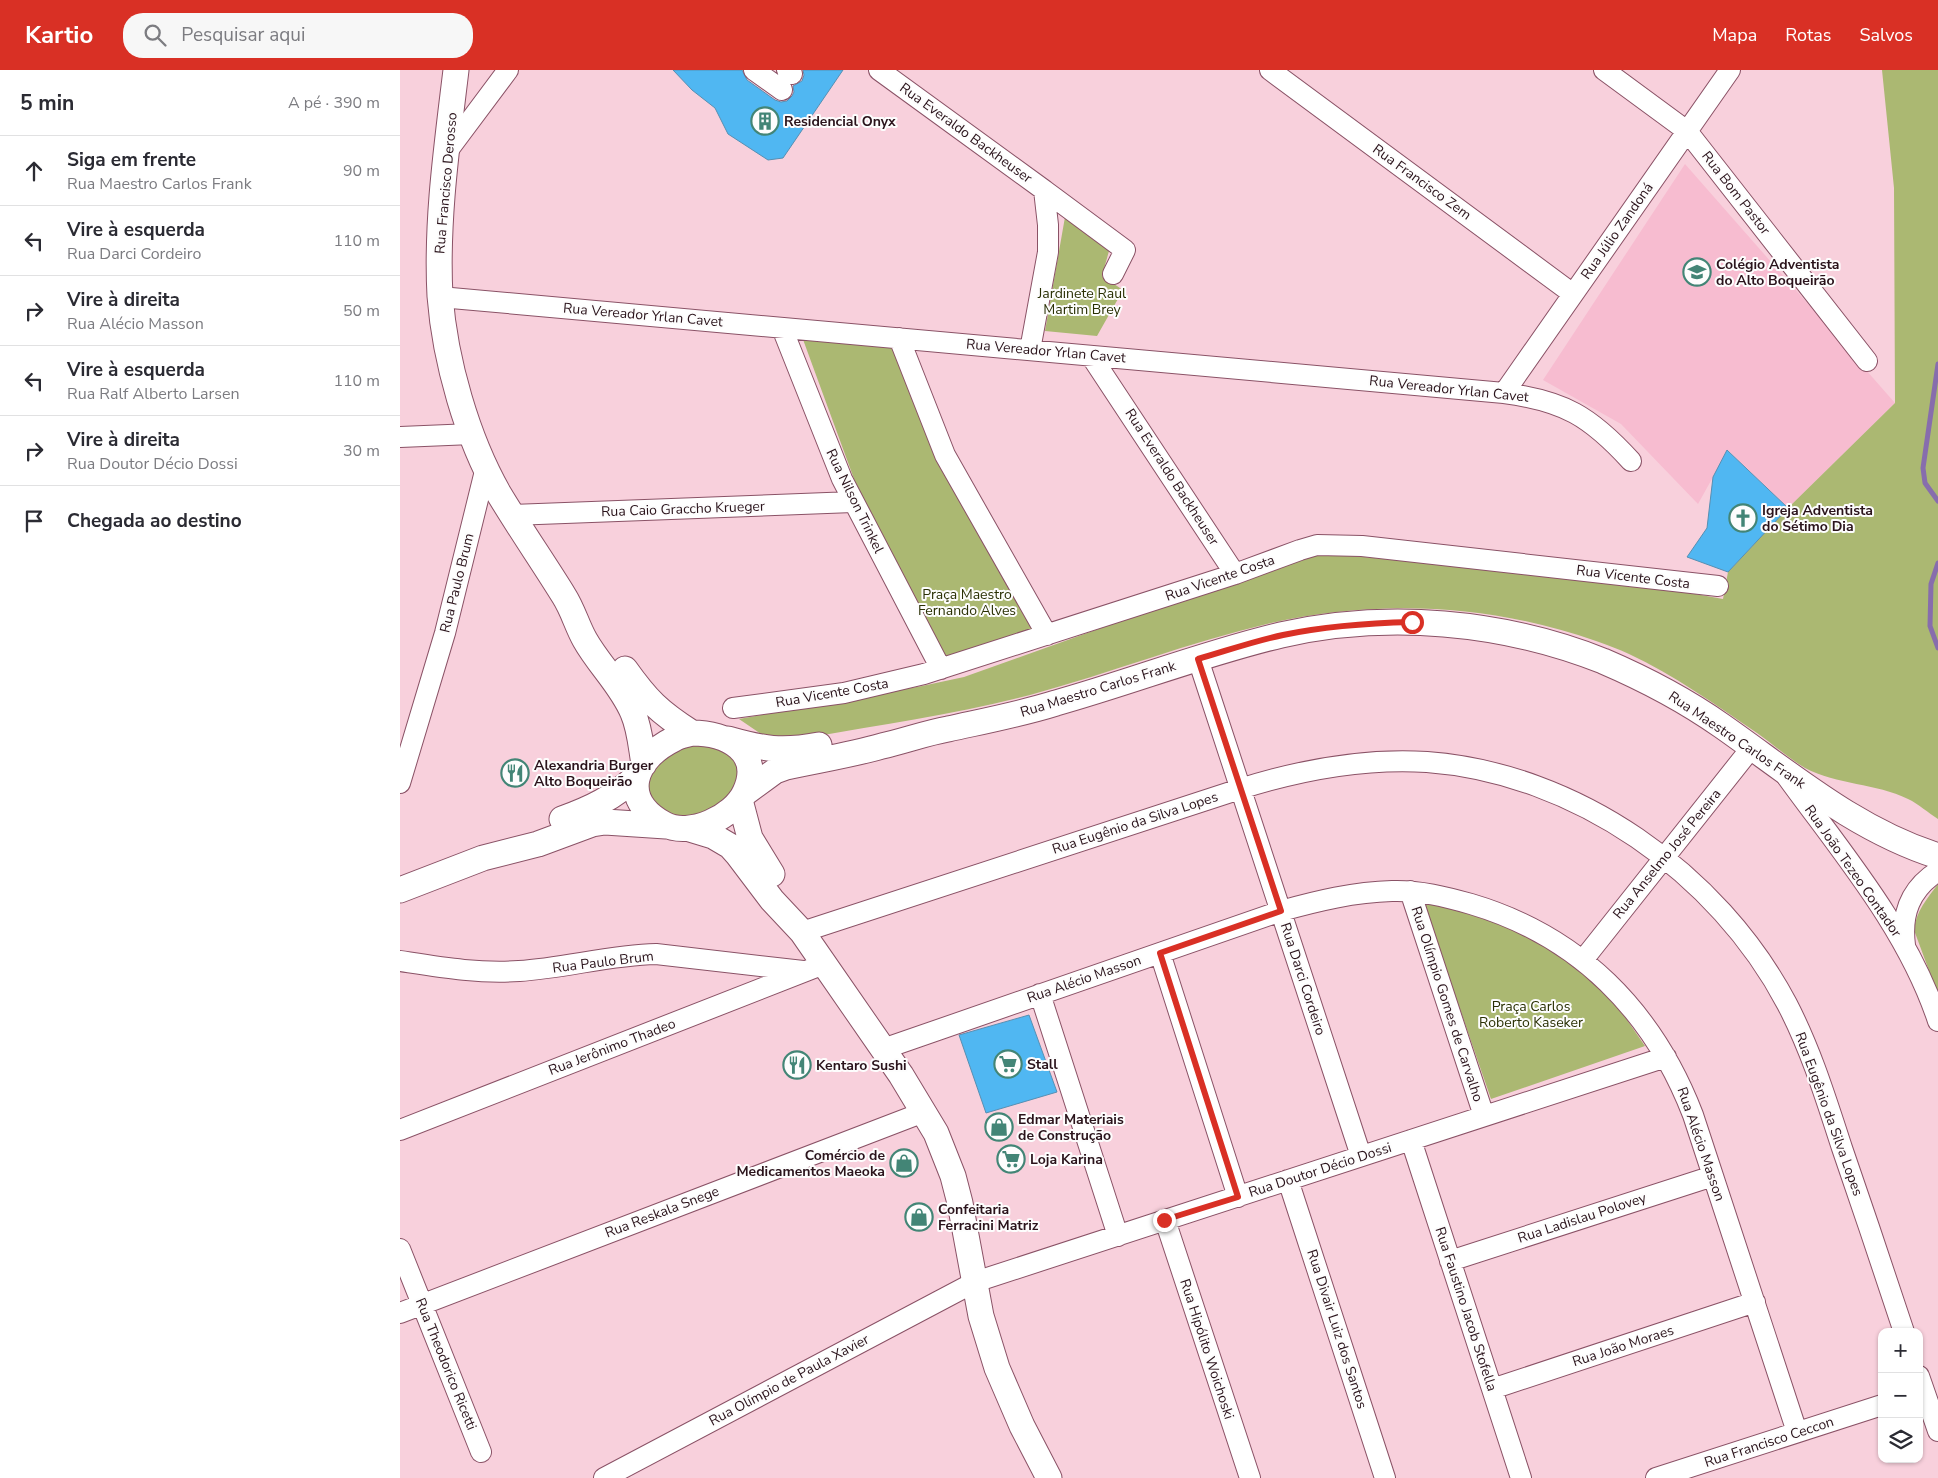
<!DOCTYPE html>
<html lang="pt">
<head>
<meta charset="utf-8">
<style>
	body { margin:0; font-family:"Nunito Sans",sans-serif; background:#f7f7f7; color:#2b2b33 }
	.controls { position:absolute; right:15px; bottom:15px; display:grid; overflow:hidden; border-radius:10px; box-shadow:0 1px 4px #0004 }
	.controls button { width:45px; height:45px; display:grid; place-items:center; padding:0; border:0; border-bottom:1px solid #e1e1e2; background:#fff; color:#2b2b33; font:25px sans-serif }
	.stop { position:absolute; width:15px; height:15px; margin:-11px; border:4px solid #d93025; border-radius:50%; background:#fff }
	.stop.end { background:#d93025; border-color:#fff; box-shadow:0 1px 5px #0008 }
	.list { margin:0; padding:0; list-style:none }
	h2 { display:flex; justify-content:space-between; align-items:center; height:65px; margin:0; padding:0 20px; font-size:21px }
	h2 small { font-size:16px; font-weight:400; color:#7c7c81 }
	.list li { display:grid; grid-template-columns:32px 1fr auto; gap:15px; align-items:center; box-sizing:border-box; height:70px; padding:0 20px; border-top:1px solid #e1e1e2 }
	.list b { display:block; font-size:19px; white-space:nowrap }
	.list p { margin:0; font-size:16px; white-space:nowrap; color:#7c7c81 }
	.list em { font-size:16px; font-style:normal; color:#7c7c81 }
	.icon { flex:none; width:28px; height:28px; fill:none; stroke:currentColor; stroke-width:2; stroke-linecap:round; stroke-linejoin:round }
	.map { position:relative; flex:none; width:1538px; height:1408px; overflow:hidden }
	header { display:flex; align-items:center; gap:30px; box-sizing:border-box; height:70px; padding:0 25px; background:#d93025; color:#fff }
	header strong { font-size:24px }
	nav { display:flex; gap:28px; margin-inline-start:auto; font-size:18px }
	.search { width:350px; height:45px; background:#f7f7f7; display:flex; align-items:center; gap:12px; box-sizing:border-box; padding:0 18px; border-radius:20px; color:#7c7c81; font-size:19px }
	main { display:flex }
	aside { flex:1; background:#fff }
	.map>svg:first-child { display:block }
	.built { fill:#f7bcd0 }
	.green { fill:#abb872 }
	.lines { fill:none; stroke-linecap:round; stroke-linejoin:round }
	.stream { stroke:#876dad; stroke-width:5 }
	.building { fill:#50b7f2; stroke:#578fb2 }
	.minor-casing { stroke:#8a5266; stroke-width:22 }
	.major-casing { stroke:#8a5266; stroke-width:27 }
	.minor { stroke:#fff; stroke-width:20 }
	.major { stroke:#fff; stroke-width:25 }
	.route { stroke:#d93025; stroke-width:6 }
	.labels { text-anchor:middle; dominant-baseline:central; stroke-width:4; stroke-linejoin:round; paint-order:stroke }
	.poi-label { font-size:14px; font-weight:bold; fill:#2a131b; stroke:#fdfdfd; text-anchor:start }
	.street-label { font-size:14px; fill:#2a131b; stroke:#fdfdfd }
	.park-label { font-size:14px; fill:#2a3004; stroke:#fdfdfd }
</style>
</head>
<body>
<header>
<strong>Kartio</strong>
<div class="search"><svg class="icon" aria-label="search" viewBox="0 0 24 24"><circle cx="10" cy="10" r="6"/><path d="M15 15l6 6"/></svg>Pesquisar aqui</div>
<nav><a>Mapa</a><a>Rotas</a><a>Salvos</a></nav>
</header>
<main>
<aside>
<h2>5 min<small>A pé · 390 m</small></h2>
<ul class="list">
<li><svg class="icon" aria-label="ahead" viewBox="0 0 24 24"><path d="M12 20V5M6 11l6-6 6 6"/></svg><div><b>Siga em frente</b><p>Rua Maestro Carlos Frank</p></div><em>90 m</em></li>
<li><svg class="icon" aria-label="left" viewBox="0 0 24 24"><path d="M17 20v-9H6M10 6l-5 5 5 5"/></svg><div><b>Vire à esquerda</b><p>Rua Darci Cordeiro</p></div><em>110 m</em></li>
<li><svg class="icon" aria-label="right" viewBox="0 0 24 24"><path d="M7 20v-9h11M14 6l5 5-5 5"/></svg><div><b>Vire à direita</b><p>Rua Alécio Masson</p></div><em>50 m</em></li>
<li><svg class="icon" aria-label="left" viewBox="0 0 24 24"><path d="M17 20v-9H6M10 6l-5 5 5 5"/></svg><div><b>Vire à esquerda</b><p>Rua Ralf Alberto Larsen</p></div><em>110 m</em></li>
<li><svg class="icon" aria-label="right" viewBox="0 0 24 24"><path d="M7 20v-9h11M14 6l5 5-5 5"/></svg><div><b>Vire à direita</b><p>Rua Doutor Décio Dossi</p></div><em>30 m</em></li>
<li><svg class="icon" aria-label="arrive" viewBox="0 0 24 24"><path d="M6 21V4h12l-3 4 3 4H6"/></svg><div><b>Chegada ao destino</b></div></li>
</ul>
</aside>
<div class="map">
<svg width="1538" height="1408" viewBox="0 0 1538 1408">
	<rect width="100%" height="100%" fill="#f8d0dc"/>
	<path class="built" d="M 1285,94 L 1495,333 L 1388,438 L 1328,380 L 1298,434 L 1221,354 L 1143,310 Z"/>
	<path class="green" d="M 1482,0 L 1538,0 L 1538,749 C 1528,743 1519,734 1508,729 C 1476,713 1437,715 1405,698 C 1388,688 1373,674 1357,663 C 1316,635 1274,605 1229,584 C 1219,579 1207,575 1196,571 C 1091,534 979,529 871,553 C 789,572 711,603 630,625 C 559,644 485,654 412,667 L 387,668 L 361,664 L 339,649 L 522,616 L 564,607 L 888,491 L 915,486 L 944,485 L 1246,515 L 1323,529 L 1328,502 L 1388,438 L 1495,333 L 1494,118 Z
		M 665,147 L 709,181 L 702,206 L 723,220 L 697,266 L 645,261 Z
		M 401,264 L 490,273 L 539,388 L 635,560 L 544,591 L 461,428 Z
		M 303,670 L 338,691 L 340,714 L 323,736 L 277,751 L 251,735 L 247,709 L 262,686 Z
		M 1538,814 L 1538,925 L 1514,860 C 1516,841 1527,829 1538,814 Z
		M 1023,832 C 1089,847 1148,869 1198,915 C 1217,932 1230,955 1245,976 L 1091,1029 Z"/>
	<g class="lines">
		<path class="stream" d="M 1538,294 L 1523,398 L 1525,413 L 1538,431
			M 1538,493 L 1531,514 L 1530,556 L 1538,578"/>
	</g>
	<path class="building" d="M 273,0 L 342,0 L 347,10 L 375,30 L 381,32 L 387,31 L 392,26 L 394,22 L 393,16 L 402,11 L 404,5 L 403,0 L 443,0 L 383,88 L 368,90 L 328,64 L 315,38 L 292,20 Z
		M 1327,380 L 1388,438 L 1328,502 L 1287,487 L 1307,458 L 1313,407 Z
		M 629,945 L 657,1022 L 586,1043 L 559,965 Z"/>
	<g class="lines">
		<g class="minor-casing">
			<path id="minor" d="M 354,0 L 382,20
				M 387,0 L 392,4
				M 479,0 L 644,120 L 648,155 L 648,182 L 630,280
				M 870,0 L 1173,224
				M 1204,0 L 1287,61 L 1467,291
				M 46,83 L 108,0
				M 644,120 L 725,180 L 713,204
				M 40,227 L 1104,323 C 1164,331 1190,346 1231,391
				M 382,258 L 442,409 L 541,599
				M 499,268 L 545,385 L 647,565
				M 691,286 L 835,504
				M 1104,323 L 1330,0
				M 0,367 L 72,364
				M 112,445 L 453,432
				M 798,589 L 961,1086
				M 333,638 L 444,623 L 524,604 L 835,504 L 900,480 L 917,475 L 962,476 L 1318,516
				M 1387,707 C 1443,784 1508,860 1538,951
				M 0,713 L 45,563 L 86,397
				M 1010,821 L 1084,1046
				M 402,862 L 840,719 C 900,700 964,688 1027,692 C 1176,703 1318,803 1387,934 C 1411,980 1426,1029 1442,1078 C 1463,1139 1484,1201 1504,1262
				M 1505,875 C 1501,844 1510,819 1538,801
				M 760,883 L 838,1127
				M 1183,890 L 1352,677
				M 0,891 C 39,897 79,904 119,901 C 165,898 210,885 256,884 L 403,901
				M 640,924 L 718,1166
				M 483,979 L 881,841 C 917,831 954,822 992,821 C 1019,820 1046,827 1071,834 C 1179,866 1253,941 1293,1045 L 1397,1362
				M 0,1060 L 424,894
				M 1011,1070 L 1121,1408
				M 888,1110 L 985,1408
				M 765,1150 L 850,1408
				M 0,1179 L 81,1382
				M 1050,1191 L 1313,1106
				M 0,1243 L 524,1042
				M 1519,1306 L 1538,1361
				M 1092,1319 L 1355,1232
				M 204,1408 L 575,1212 L 1266,987
				M 1256,1408 L 1482,1335"/>
		</g>
		<g class="major-casing">
			<path id="major" d="M 56,0 C 47,75 36,151 40,226 C 45,291 67,368 99,424 C 120,459 143,492 164,526 C 173,540 177,556 185,570 C 199,595 222,616 233,643 C 240,659 241,677 244,694
				M 225,599 C 247,630 259,642 292,663
				M 292,663 C 326,663 364,681 345,722 C 334,747 289,768 264,754 C 219,729 233,689 274,669 C 279,666 286,665 292,663 Z
				M 328,669 C 363,679 382,682 419,675
				M 345,723 L 375,701 L 386,697 C 418,690 451,685 482,676 C 504,671 526,663 548,659 C 584,651 621,644 656,633 C 731,612 805,583 881,565 C 987,541 1102,551 1203,591 C 1245,609 1285,630 1322,656 C 1392,705 1456,760 1538,786
				M 340,730 L 350,768 L 372,804
				M 162,749 C 192,738 213,728 237,706
				M 290,759 L 313,766 L 330,776 L 338,785 L 372,830 L 402,862 L 501,1005 L 536,1063 L 553,1106 L 560,1133 L 581,1246 L 597,1298 L 622,1356 L 649,1408
				M 0,820 L 83,788 L 138,774 L 192,754 L 205,752 L 266,756"/>
		</g>
		<use href="#minor" class="minor"/>
		<use href="#major" class="major"/>
	</g>
	<g class="lines">
		<path class="route" d="M 764,1150 L 838,1127 L 760,883 L 881,841 L 798,589 C 826,581 854,571 883,565 C 926,556 969,553 1012,552"/>
	</g>
	<defs>
		<g id="building-ring" transform="scale(1.4375)"><circle r="9.5" fill="#fdfdfd" stroke="#438576" stroke-width="1.5"/><path d="M-4-6H4V6H1V3H-1V6H-4ZM-2.5-4.3h1.7v1.8h-1.7ZM.8-4.3h1.7v1.8H.8ZM-2.5-1h1.7V.8h-1.7ZM.8-1h1.7V.8H.8Z" fill="#438576"/></g>
		<g id="school-ring" transform="scale(1.4375)"><circle r="9.5" fill="#fdfdfd" stroke="#438576" stroke-width="1.5"/><path d="M0-5L7-2L0 1L-7-2ZM-4 1L0 2.5L4 1V4Q0 6-4 4Z" fill="#438576"/></g>
		<g id="church-ring" transform="scale(1.4375)"><circle r="9.5" fill="#fdfdfd" stroke="#438576" stroke-width="1.5"/><path d="M-1.2-6h2.4v3.5h3.3v2.4h-3.3V6h-2.4V-.1h-3.3v-2.4h3.3Z" fill="#438576"/></g>
		<g id="restaurant-ring" transform="scale(1.4375)"><circle r="9.5" fill="#fdfdfd" stroke="#438576" stroke-width="1.5"/><path d="M-5-6h1v4h1v-4h1v4h1v-4h1v5L-1.5 .5V6h-2V.5L-5-1ZM5-6V6H3V1.5H1.5Q1.5-4 5-6Z" fill="#438576"/></g>
		<g id="supermarket-ring" transform="scale(1.4375)"><circle r="9.5" fill="#fdfdfd" stroke="#438576" stroke-width="1.5"/><path d="M-6-5.5h2.5l.6 2H6L4.5 2H-2.5L-4.4-4H-6ZM-1.5 3.2a1.3 1.3 0 1 0 .1 0ZM3 3.2a1.3 1.3 0 1 0 .1 0Z" fill="#438576"/></g>
		<g id="shop-ring" transform="scale(1.4375)"><circle r="9.5" fill="#fdfdfd" stroke="#438576" stroke-width="1.5"/><path d="M-5-2.5h2.3a2.7 3.5 0 0 1 5.4 0H5L5.5 6h-11ZM-1.5-2.5h3a1.5 2.3 0 0 0-3 0Z" fill="#438576"/></g>
	</defs>
	<g fill-rule="evenodd">
		<use href="#building-ring" x="365" y="51"/>
		<use href="#school-ring" x="1297" y="202"/>
		<use href="#church-ring" x="1343" y="448"/>
		<use href="#restaurant-ring" x="115" y="703"/>
		<use href="#supermarket-ring" x="608" y="994"/>
		<use href="#restaurant-ring" x="397" y="995"/>
		<use href="#shop-ring" x="599" y="1057"/>
		<use href="#supermarket-ring" x="611" y="1089"/>
		<use href="#shop-ring" x="504" y="1093"/>
		<use href="#shop-ring" x="519" y="1147"/>
	</g>
	<g class="labels">
		<g class="poi-label">
			<text x="384" y="51">Residencial Onyx</text>
			<text x="1316" y="194">Colégio Adventista<tspan x="1316" dy="16">do Alto Boqueirão</tspan></text>
			<text x="1362" y="440">Igreja Adventista<tspan x="1362" dy="16">do Sétimo Dia</tspan></text>
			<text x="134" y="695">Alexandria Burger<tspan x="134" dy="16">Alto Boqueirão</tspan></text>
			<text x="627" y="994">Stall</text>
			<text x="416" y="995">Kentaro Sushi</text>
			<text x="618" y="1049">Edmar Materiais<tspan x="618" dy="16">de Construção</tspan></text>
			<text x="485" y="1085" text-anchor="end">Comércio de<tspan x="485" dy="16">Medicamentos Maeoka</tspan></text>
			<text x="630" y="1089">Loja Karina</text>
			<text x="538" y="1139">Confeitaria<tspan x="538" dy="16">Ferracini Matriz</tspan></text>
		</g>
		<g class="street-label">
			<text transform="translate(566 63) rotate(36)">Rua Everaldo Backheuser</text>
			<text transform="translate(1022 112) rotate(36)">Rua Francisco Zem</text>
			<text transform="translate(46 113) rotate(-85)">Rua Francisco Derosso</text>
			<text transform="translate(1336 123) rotate(52)">Rua Bom Pastor</text>
			<text transform="translate(1217 161) rotate(-55)">Rua Júlio Zandoná</text>
			<text transform="translate(243 245) rotate(5)">Rua Vereador Yrlan Cavet</text>
			<text transform="translate(646 281) rotate(5)">Rua Vereador Yrlan Cavet</text>
			<text transform="translate(1049 319) rotate(6)">Rua Vereador Yrlan Cavet</text>
			<text transform="translate(772 407) rotate(57)">Rua Everaldo Backheuser</text>
			<text transform="translate(455 431) rotate(64)">Rua Nilson Trinkel</text>
			<text transform="translate(283 439) rotate(-2)">Rua Caio Graccho Krueger</text>
			<text transform="translate(1233 507) rotate(7)">Rua Vicente Costa</text>
			<text transform="translate(820 508) rotate(-19)">Rua Vicente Costa</text>
			<text transform="translate(57 513) rotate(-76)">Rua Paulo Brum</text>
			<text transform="translate(698 619) rotate(-17)">Rua Maestro Carlos Frank</text>
			<text transform="translate(432 623) rotate(-10)">Rua Vicente Costa</text>
			<text transform="translate(1337 670) rotate(34)">Rua Maestro Carlos Frank</text>
			<text transform="translate(735 753) rotate(-18)">Rua Eugênio da Silva Lopes</text>
			<text transform="translate(1267 784) rotate(-51)">Rua Anselmo José Pereira</text>
			<text transform="translate(1453 801) rotate(55)">Rua João Tezeo Contador</text>
			<text transform="translate(203 892) rotate(-7)">Rua Paulo Brum</text>
			<text transform="translate(684 909) rotate(-19)">Rua Alécio Masson</text>
			<text transform="translate(903 909) rotate(72)">Rua Darci Cordeiro</text>
			<text transform="translate(1047 934) rotate(72)">Rua Olímpio Gomes de Carvalho</text>
			<text transform="translate(212 977) rotate(-21)">Rua Jerônimo Thadeo</text>
			<text transform="translate(1429 1044) rotate(70)">Rua Eugênio da Silva Lopes</text>
			<text transform="translate(1301 1074) rotate(71)">Rua Alécio Masson</text>
			<text transform="translate(920 1100) rotate(-18)">Rua Doutor Décio Dossi</text>
			<text transform="translate(262 1142) rotate(-21)">Rua Reskala Snege</text>
			<text transform="translate(1182 1148) rotate(-18)">Rua Ladislau Polovey</text>
			<text transform="translate(1066 1239) rotate(72)">Rua Faustino Jacob Stofella</text>
			<text transform="translate(937 1259) rotate(72)">Rua Divair Luiz dos Santos</text>
			<text transform="translate(1223 1276) rotate(-18)">Rua João Moraes</text>
			<text transform="translate(807 1279) rotate(72)">Rua Hipólito Woichoski</text>
			<text transform="translate(46 1294) rotate(68)">Rua Theodorico Ricetti</text>
			<text transform="translate(389 1310) rotate(-28)">Rua Olímpio de Paula Xavier</text>
			<text transform="translate(1369 1372) rotate(-18)">Rua Francisco Ceccon</text>
		</g>
		<g class="park-label">
			<text x="682" y="223">Jardinete Raul<tspan x="682" dy="16">Martim Brey</tspan></text>
			<text x="567" y="524">Praça Maestro<tspan x="567" dy="16">Fernando Alves</tspan></text>
			<text x="1131" y="936">Praça Carlos<tspan x="1131" dy="16">Roberto Kaseker</tspan></text>
		</g>
	</g>
</svg>
<div class="controls">
<button>+</button>
<button>−</button>
<button><svg class="icon" aria-label="layers" viewBox="0 0 24 24"><path d="M12 4l9 5-9 5-9-5zM3 14l9 5 9-5"/></svg></button>
</div>
<div class="stop" style="left:1012px;top:552px"></div>
<div class="stop end" style="left:764px;top:1150px"></div>
</div>
</main>
</body>
</html>
